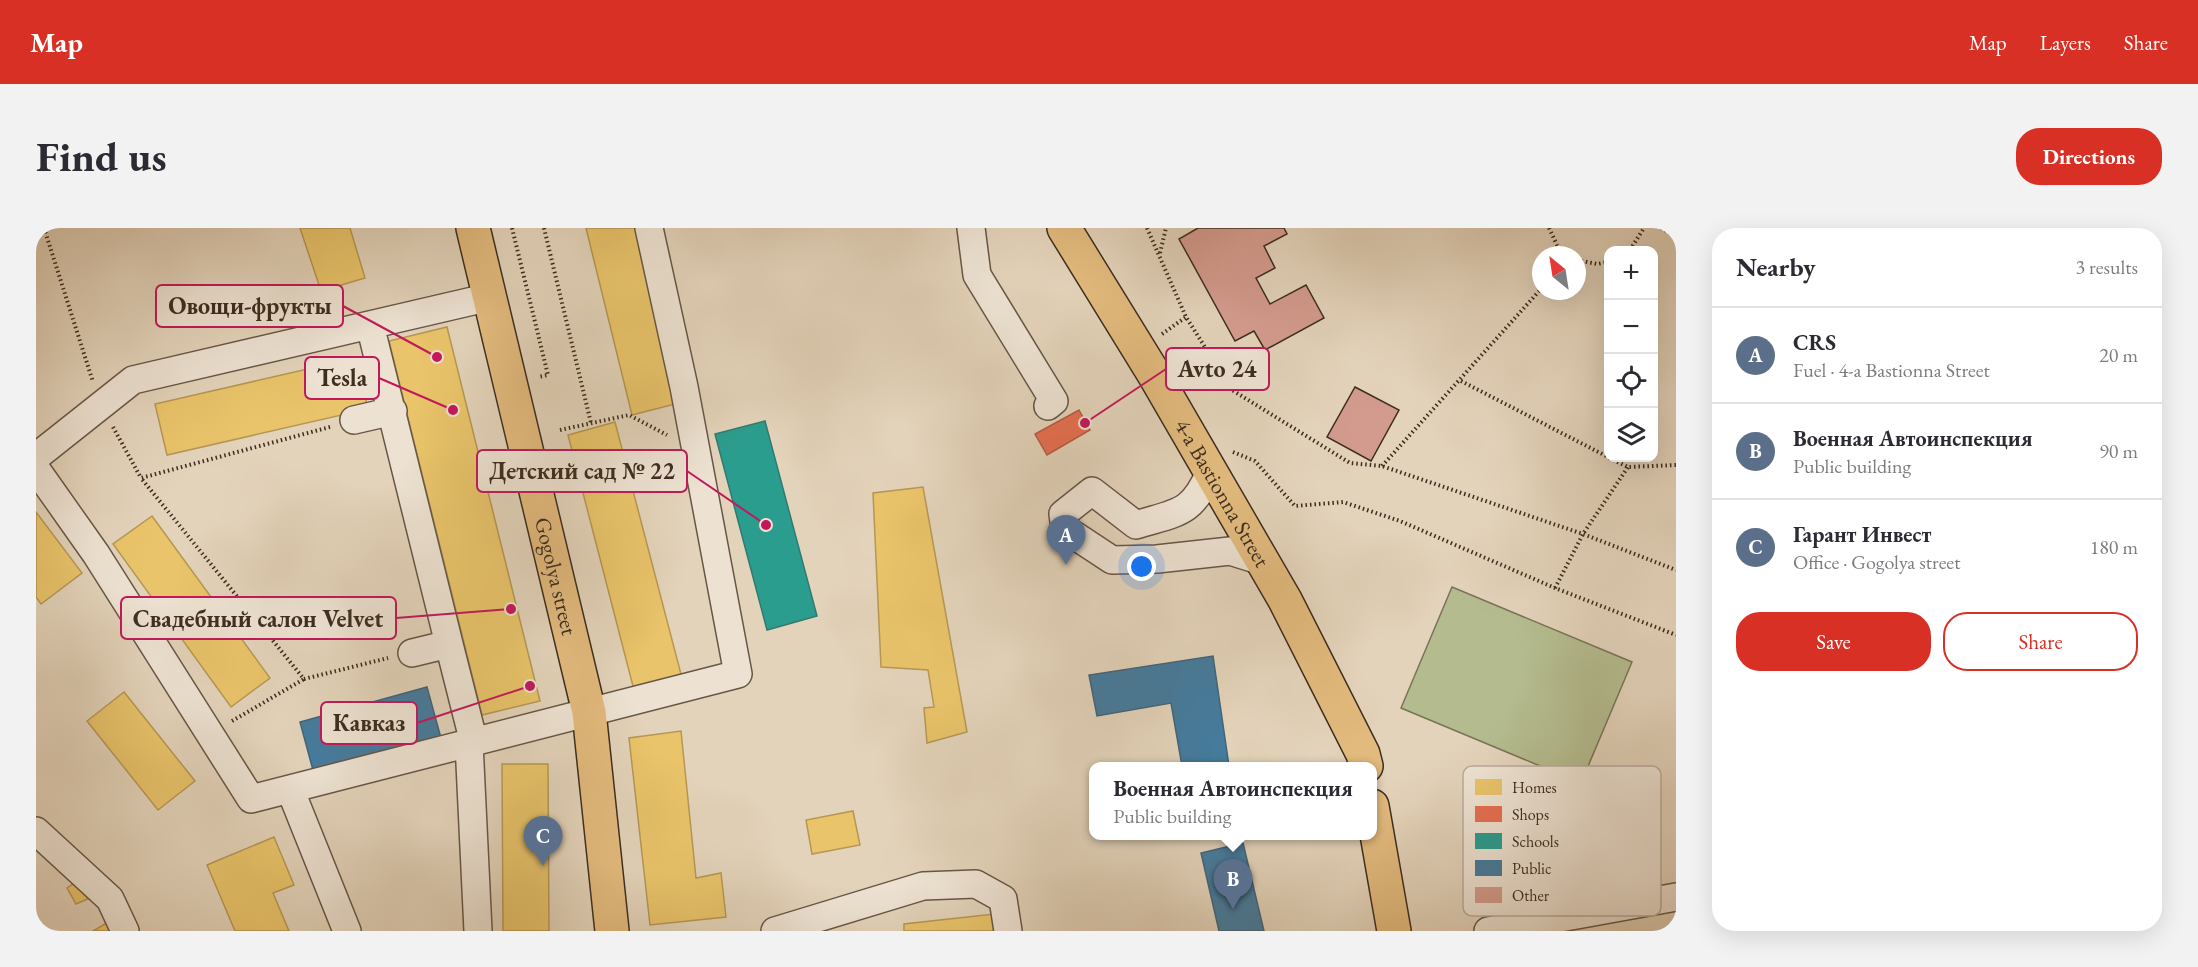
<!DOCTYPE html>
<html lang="en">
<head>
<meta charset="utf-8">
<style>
	body { margin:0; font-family:"EB Garamond",serif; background:#f2f2f3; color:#2b2b33 }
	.controls { position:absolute; right:18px; top:18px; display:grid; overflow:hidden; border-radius:12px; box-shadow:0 6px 24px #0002 }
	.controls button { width:54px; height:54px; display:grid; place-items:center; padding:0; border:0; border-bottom:2px solid #e1e1e2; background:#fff; color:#2b2b33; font:30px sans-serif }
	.compass { position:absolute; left:1496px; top:18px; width:54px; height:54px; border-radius:50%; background:#fff; box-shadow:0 6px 24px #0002; rotate:330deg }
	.you { position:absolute; left:1106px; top:339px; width:21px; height:21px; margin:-15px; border:4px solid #fff; border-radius:50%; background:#1a73e8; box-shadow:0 0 0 9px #1a73e833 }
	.badge { display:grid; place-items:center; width:39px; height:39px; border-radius:50%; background:#d93025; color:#fff; font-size:20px; font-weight:700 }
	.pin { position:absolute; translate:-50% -50px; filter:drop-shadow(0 2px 3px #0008) }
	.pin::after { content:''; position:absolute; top:32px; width:21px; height:18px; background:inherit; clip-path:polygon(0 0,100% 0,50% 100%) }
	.popup { position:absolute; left:1053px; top:534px; width:288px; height:78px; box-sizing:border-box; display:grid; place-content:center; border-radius:12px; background:#fff; filter:drop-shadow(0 2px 4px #0005); font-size:20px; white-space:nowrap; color:#7c7c81 }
	.popup b { font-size:22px; color:#2b2b33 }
	.popup::after { content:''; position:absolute; left:50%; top:100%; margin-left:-12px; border:12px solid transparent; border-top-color:#fff }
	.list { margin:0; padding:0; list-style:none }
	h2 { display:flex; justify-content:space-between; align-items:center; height:78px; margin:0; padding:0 24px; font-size:26px }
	h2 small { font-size:20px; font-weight:400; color:#7c7c81 }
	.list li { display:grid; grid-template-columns:39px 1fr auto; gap:18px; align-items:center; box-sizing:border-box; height:96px; padding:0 24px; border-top:2px solid #e1e1e2 }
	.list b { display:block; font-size:22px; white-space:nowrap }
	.list p { margin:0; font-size:20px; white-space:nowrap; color:#7c7c81 }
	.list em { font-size:20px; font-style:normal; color:#7c7c81 }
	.actions { display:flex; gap:12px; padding:18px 24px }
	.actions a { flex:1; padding:14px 0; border:2px solid #d93025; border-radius:24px; text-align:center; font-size:21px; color:#d93025 }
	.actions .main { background:#d93025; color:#fff }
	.icon { flex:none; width:33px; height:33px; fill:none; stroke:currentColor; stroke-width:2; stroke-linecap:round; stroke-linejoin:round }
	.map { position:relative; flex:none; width:1640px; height:703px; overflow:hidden; border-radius:24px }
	header { display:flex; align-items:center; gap:36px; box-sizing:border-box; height:84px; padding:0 30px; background:#d93025; color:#fff }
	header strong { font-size:28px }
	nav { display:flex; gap:33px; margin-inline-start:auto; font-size:21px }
	.intro { display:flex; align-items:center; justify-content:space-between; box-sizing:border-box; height:144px; padding:0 36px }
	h1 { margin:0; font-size:42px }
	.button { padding:15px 27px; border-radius:24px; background:#d93025; color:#fff; font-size:21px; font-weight:700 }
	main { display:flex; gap:36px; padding:0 36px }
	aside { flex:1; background:#fff; border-radius:24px; box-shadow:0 6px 24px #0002 }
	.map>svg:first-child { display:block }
	.green { fill:#b4bc8f; stroke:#797458; stroke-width:1.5 }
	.homes { fill:#e9c46a; stroke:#b69754; stroke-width:1.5 }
	.shops { fill:#e76f51; stroke:#b45b42; stroke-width:1.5 }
	.schools { fill:#2a9d8f; stroke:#307b6e; stroke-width:1.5 }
	.public { fill:#457b9d; stroke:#436478; stroke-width:1.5 }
	.building { fill:#d39b8d; stroke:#3e2d20; stroke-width:1.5 }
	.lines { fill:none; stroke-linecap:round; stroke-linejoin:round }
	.minor-casing { stroke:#675646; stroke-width:30 }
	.major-casing { stroke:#3e2d20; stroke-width:36 }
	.path { stroke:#3e2d20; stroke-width:4; stroke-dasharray:1.5 3; stroke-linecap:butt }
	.minor { stroke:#ede2d2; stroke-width:27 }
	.major { stroke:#e2ba7d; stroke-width:33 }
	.labels { text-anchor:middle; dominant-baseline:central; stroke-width:6; stroke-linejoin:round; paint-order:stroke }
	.street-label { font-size:22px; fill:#3e2d20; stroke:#ede2d2 }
	.key { fill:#ede2d2; stroke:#b8ac9d; stroke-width:1.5 }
	.key-label { font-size:16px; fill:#3e2d20 }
	.leader { fill:none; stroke:#c2185b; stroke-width:2 }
	.callout-dot { fill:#c2185b; stroke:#ede2d2; stroke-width:2 }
	.callout { fill:#ede2d2; stroke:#c2185b; stroke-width:2 }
	.callout-label { font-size:24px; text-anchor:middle; font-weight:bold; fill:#3e2d20 }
</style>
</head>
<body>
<header>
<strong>Map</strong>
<nav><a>Map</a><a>Layers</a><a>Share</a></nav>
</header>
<div class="intro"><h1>Find us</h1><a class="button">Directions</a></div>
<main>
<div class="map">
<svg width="1640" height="703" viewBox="0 0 1640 703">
	<rect width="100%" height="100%" fill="#e3d3ba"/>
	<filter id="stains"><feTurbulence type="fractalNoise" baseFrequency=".00333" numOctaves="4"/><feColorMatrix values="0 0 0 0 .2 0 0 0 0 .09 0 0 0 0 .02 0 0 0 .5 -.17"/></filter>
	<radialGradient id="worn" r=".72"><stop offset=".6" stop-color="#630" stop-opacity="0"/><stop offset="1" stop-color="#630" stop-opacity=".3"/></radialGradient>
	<path class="green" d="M 1416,359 L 1596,434 L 1545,555 L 1365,480 Z"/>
	<path class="homes" d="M 264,0 L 314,0 L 329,50 L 285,63 Z
		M 550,0 L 599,0 L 643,175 L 596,187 Z
		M 411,99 L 504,473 L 446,487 L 353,113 Z
		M 320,130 L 332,181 L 131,227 L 119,176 Z
		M 579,194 L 646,450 L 598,462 L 532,207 Z
		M 887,259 L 931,504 L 891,515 L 888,480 L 898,479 L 892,442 L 845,439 L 837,265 Z
		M 0,284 L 46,345 L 5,376 L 0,369 Z
		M 116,288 L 234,450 L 195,479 L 77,316 Z
		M 88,464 L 159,553 L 122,582 L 51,493 Z
		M 645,503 L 660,650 L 685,645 L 690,689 L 614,697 L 593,510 Z
		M 466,536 L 512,536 L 513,703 L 467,703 Z
		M 817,583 L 824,617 L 776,626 L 770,592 Z
		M 238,609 L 258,657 L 237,665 L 253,703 L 199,703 L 171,637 Z
		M 41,653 L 52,671 L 40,676 L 31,660 Z
		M 958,686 L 960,703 L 868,703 L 868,696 Z
		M 74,693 L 80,703 L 57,703 Z"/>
	<path class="shops" d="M 1043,182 L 1054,202 L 1011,227 L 999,206 Z"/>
	<path class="schools" d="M 729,193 L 781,388 L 731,402 L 679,206 Z"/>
	<path class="public" d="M 1177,428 L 1193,538 L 1146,538 L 1135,475 L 1061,488 L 1053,447 Z
		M 391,459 L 405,510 L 278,546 L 264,494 Z
		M 1207,615 L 1228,703 L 1183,703 L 1165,625 Z"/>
	<path class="building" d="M 1162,0 L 1248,0 L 1251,6 L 1228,18 L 1239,40 L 1220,50 L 1234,76 L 1270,57 L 1288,90 L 1229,122 L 1218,103 L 1199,113 L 1143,11 Z
		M 1319,159 L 1363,182 L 1335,233 L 1291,209 Z"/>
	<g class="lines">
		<g class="minor-casing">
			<path id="minor" d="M 935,0 L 941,47 L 1018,173 L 1012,178
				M 334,97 L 413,416 L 376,425
				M 318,192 L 357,183
				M 0,229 L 97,152 L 454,69
				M 0,241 L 60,326 L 215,571 L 702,446 L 648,159 L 613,0
				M 1174,244 C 1156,287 1141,284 1100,297 L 1056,263 L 1027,286 L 1029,301 L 1076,332 L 1121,331 L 1194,323 L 1226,333
				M 413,416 L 435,503
				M 433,515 L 442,703
				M 254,561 L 311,703
				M 0,603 L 74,671 L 89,703
				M 739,703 L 887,658 L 940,656 L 967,671 L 972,703
				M 1452,703 L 1640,669"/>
		</g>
		<g class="major-casing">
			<g id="major">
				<path id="s1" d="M 437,0 L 553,484 L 576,703"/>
				<path id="s2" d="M 1028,0 L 1118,146 L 1249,372 L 1327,526 L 1330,538"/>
				<path d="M 1336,578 L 1358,703"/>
			</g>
		</g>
		<path class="path" d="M 8,0 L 57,154
			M 476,0 L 512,147 L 502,149
			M 508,0 L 555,195
			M 1111,0 L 1150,89 L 1196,162 L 1314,235 L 1346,238 L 1547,306 L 1640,342
			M 1513,0 L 1521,17 L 1532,27
			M 1625,0 L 1640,8
			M 1594,22 L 1608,0
			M 1124,25 L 1130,0
			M 1541,32 L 1561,36 L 1572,34
			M 1126,106 L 1150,89
			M 1425,153 L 1572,229
			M 77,199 L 105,250
			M 294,199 L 105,250 L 268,451 L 352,430
			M 524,202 L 593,187 L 631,207
			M 1197,224 L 1219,233 L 1259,278 L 1307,274 L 1364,293 L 1519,360 L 1640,407
			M 1573,230 L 1592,239 L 1640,237
			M 1346,238 L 1505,61
			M 1519,360 L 1547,306 L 1592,239
			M 196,493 L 268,451"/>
		<use href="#minor" class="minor"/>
		<use href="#major" class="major"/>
	</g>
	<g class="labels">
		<g class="street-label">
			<text stroke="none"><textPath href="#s2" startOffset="309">4-a Bastionna Street</textPath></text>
			<text stroke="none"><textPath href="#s1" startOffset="358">Gogolya street</textPath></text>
		</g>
	</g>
	<rect x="1427" y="538" width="198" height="150" rx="9" class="key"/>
	<rect x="1439" y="551" width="27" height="16" fill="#e9c46a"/>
	<rect x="1439" y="578" width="27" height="16" fill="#e76f51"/>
	<rect x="1439" y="605" width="27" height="16" fill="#2a9d8f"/>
	<rect x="1439" y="632" width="27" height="16" fill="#457b9d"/>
	<rect x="1439" y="659" width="27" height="16" fill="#d39b8d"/>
	<g class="key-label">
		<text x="1476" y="565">Homes</text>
		<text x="1476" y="592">Shops</text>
		<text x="1476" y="619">Schools</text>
		<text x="1476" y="646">Public</text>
		<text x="1476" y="673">Other</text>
	</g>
	<path class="leader" d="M401 129L307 78M1049 195L1130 141M417 182L343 150M730 297L651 243M475 381L360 390M494 458L381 495"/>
	<g class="callout-dot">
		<circle cx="401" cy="129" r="6"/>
		<circle cx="1049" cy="195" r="6"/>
		<circle cx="417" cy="182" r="6"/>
		<circle cx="730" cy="297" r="6"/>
		<circle cx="475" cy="381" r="6"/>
		<circle cx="494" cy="458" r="6"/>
	</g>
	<g class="callout">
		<rect x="120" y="57" width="187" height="42" rx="6"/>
		<rect x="1130" y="120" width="103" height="42" rx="6"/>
		<rect x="269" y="129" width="74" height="42" rx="6"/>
		<rect x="441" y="222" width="210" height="42" rx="6"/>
		<rect x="85" y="369" width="275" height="42" rx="6"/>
		<rect x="285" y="474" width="96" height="42" rx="6"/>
	</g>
	<g class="callout-label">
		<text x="214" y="86">Овощи-фрукты</text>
		<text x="1181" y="149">Avto 24</text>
		<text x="306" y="158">Tesla</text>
		<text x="546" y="251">Детский сад № 22</text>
		<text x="222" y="399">Свадебный салон Velvet</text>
		<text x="333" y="503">Кавказ</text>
	</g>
	<rect width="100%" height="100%" filter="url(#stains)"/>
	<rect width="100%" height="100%" fill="url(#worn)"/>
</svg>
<div class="controls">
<button>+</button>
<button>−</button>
<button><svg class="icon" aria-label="locate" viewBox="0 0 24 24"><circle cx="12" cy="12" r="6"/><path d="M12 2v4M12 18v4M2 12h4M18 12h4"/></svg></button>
<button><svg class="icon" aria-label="layers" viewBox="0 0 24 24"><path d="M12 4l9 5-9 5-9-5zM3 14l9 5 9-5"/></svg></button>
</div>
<svg class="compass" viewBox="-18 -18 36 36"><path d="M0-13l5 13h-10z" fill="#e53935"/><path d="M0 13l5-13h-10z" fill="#7c7c81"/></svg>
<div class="you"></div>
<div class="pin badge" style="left:1030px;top:337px;background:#5c6f8a">A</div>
<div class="pin badge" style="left:1197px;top:681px;background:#5c6f8a">B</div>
<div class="popup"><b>Военная Автоинспекция</b>Public building</div>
<div class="pin badge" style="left:507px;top:638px;background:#5c6f8a">C</div>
</div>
<aside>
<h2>Nearby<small>3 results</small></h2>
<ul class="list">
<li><span class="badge" style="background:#5c6f8a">A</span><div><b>CRS</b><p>Fuel · 4-a Bastionna Street</p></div><em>20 m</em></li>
<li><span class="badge" style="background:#5c6f8a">B</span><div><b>Военная Автоинспекция</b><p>Public building</p></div><em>90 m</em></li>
<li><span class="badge" style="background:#5c6f8a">C</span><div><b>Гарант Инвест</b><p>Office · Gogolya street</p></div><em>180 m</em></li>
</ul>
<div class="actions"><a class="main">Save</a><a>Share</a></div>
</aside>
</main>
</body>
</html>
